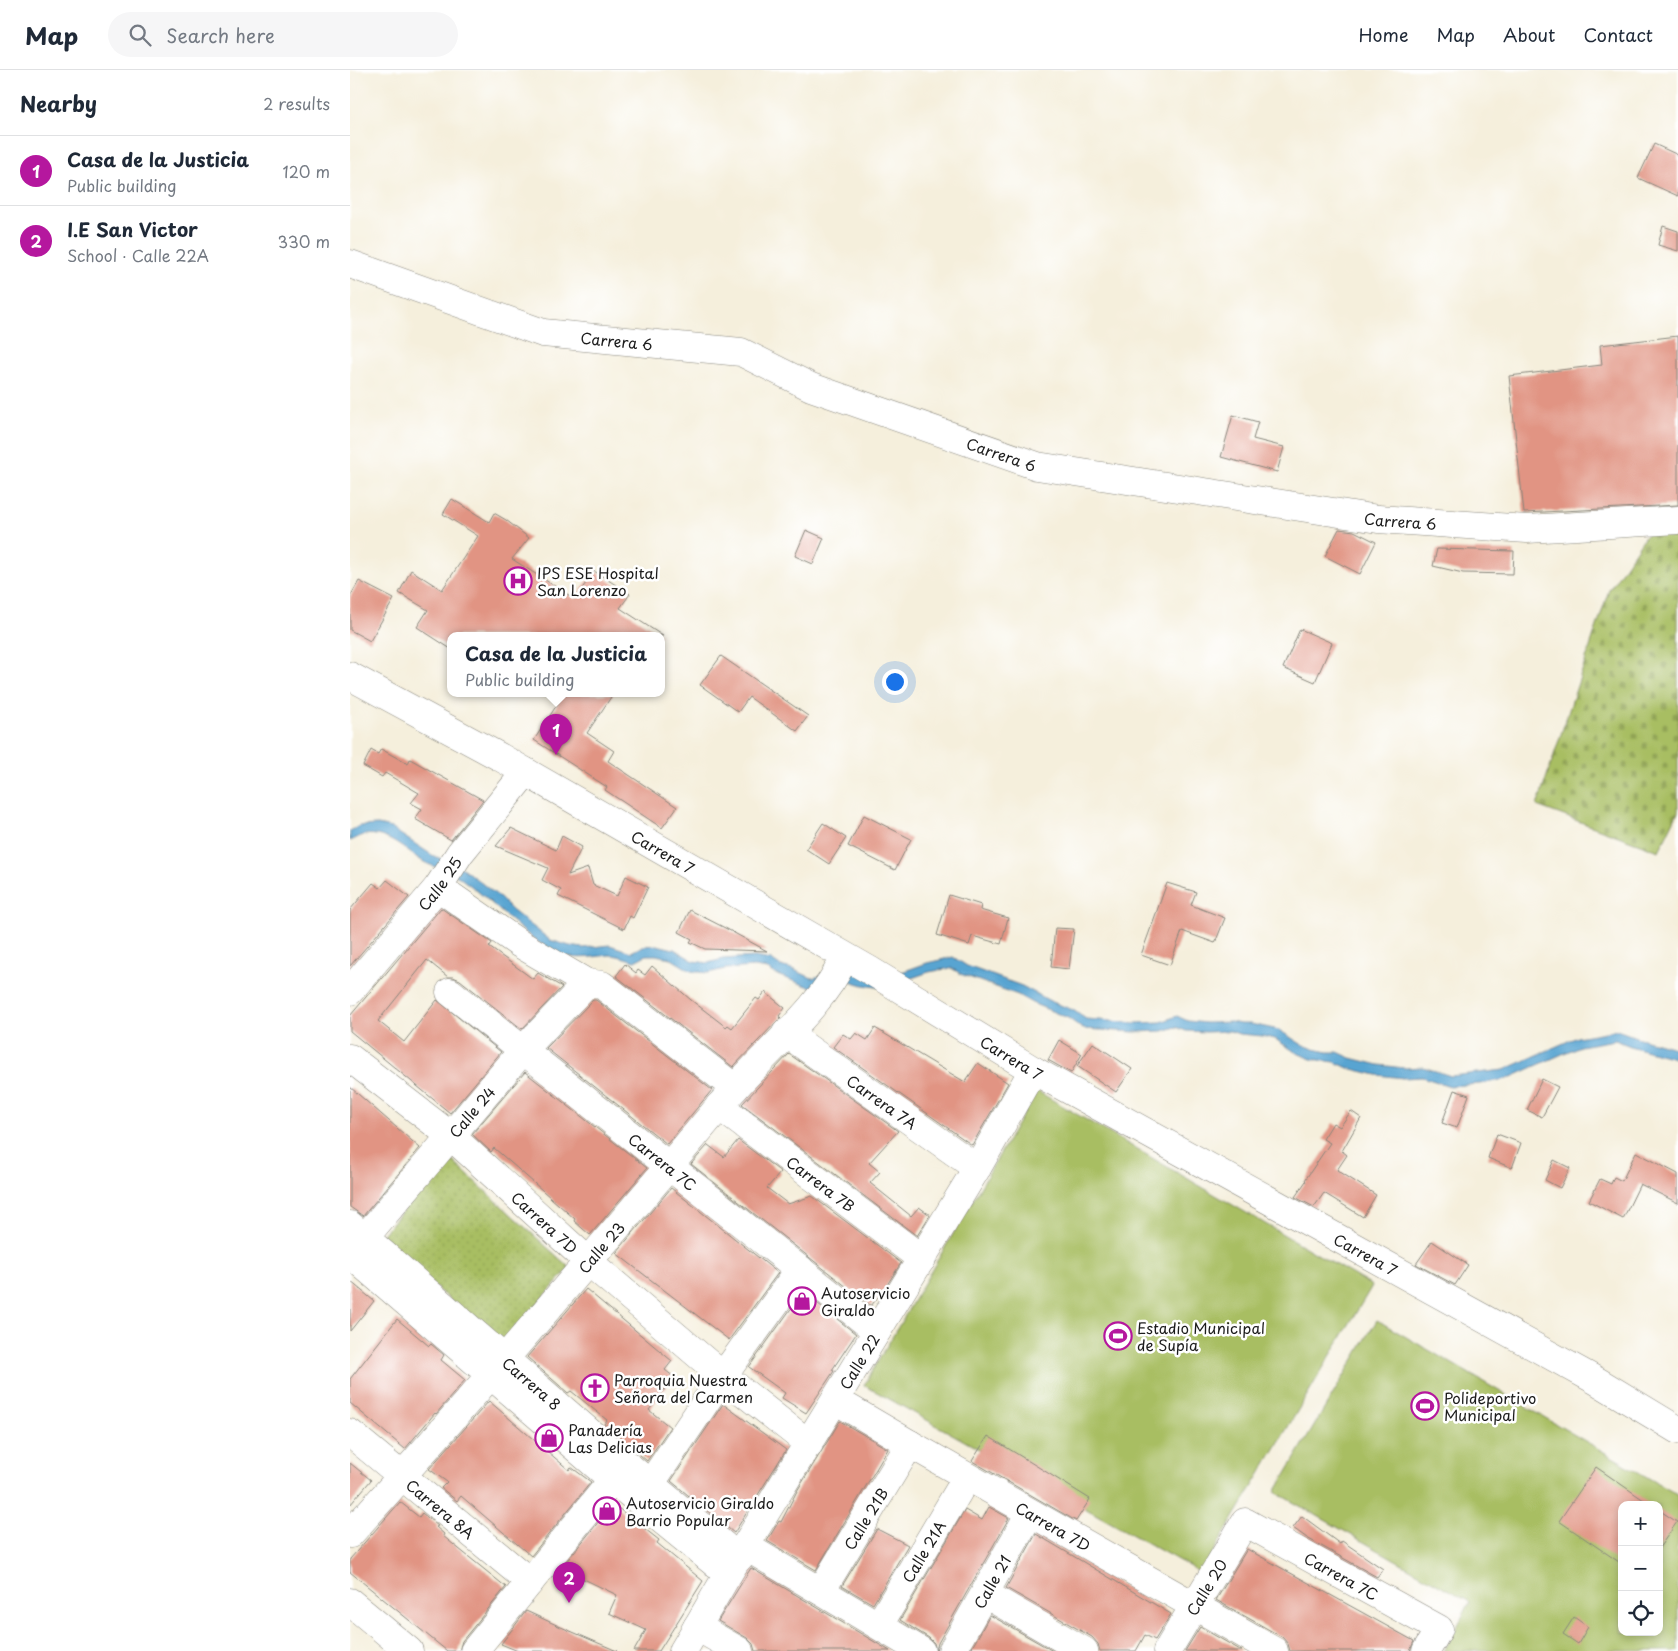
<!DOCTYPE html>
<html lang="en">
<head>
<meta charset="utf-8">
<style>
	body { margin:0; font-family:"Playpen Sans",sans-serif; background:#f6f6f7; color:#1f2937 }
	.controls { position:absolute; right:15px; bottom:15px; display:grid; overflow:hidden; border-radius:10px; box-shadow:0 2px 8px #0003 }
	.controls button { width:45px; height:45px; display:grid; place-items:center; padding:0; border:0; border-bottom:1px solid #e0e1e3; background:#fff; color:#1f2937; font:25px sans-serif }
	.you { position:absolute; left:544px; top:611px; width:18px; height:18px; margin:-12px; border:4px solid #fff; border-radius:50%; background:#1a73e8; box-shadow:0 0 0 8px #1a73e833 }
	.badge { display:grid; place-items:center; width:32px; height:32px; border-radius:50%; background:#b5179e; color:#fff; font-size:16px; font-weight:700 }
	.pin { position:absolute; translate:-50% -41px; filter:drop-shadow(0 1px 2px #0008) }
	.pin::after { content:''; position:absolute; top:26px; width:18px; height:15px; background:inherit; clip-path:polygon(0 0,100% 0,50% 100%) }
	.popup { position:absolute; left:97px; top:562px; width:218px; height:65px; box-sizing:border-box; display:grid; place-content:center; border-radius:10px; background:#fff; filter:drop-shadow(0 1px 4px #0005); font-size:16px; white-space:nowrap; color:#747a83 }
	.popup b { font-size:19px; color:#1f2937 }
	.popup::after { content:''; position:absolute; left:50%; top:100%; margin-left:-10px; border:10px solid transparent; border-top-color:#fff }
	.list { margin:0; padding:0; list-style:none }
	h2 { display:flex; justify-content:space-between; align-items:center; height:65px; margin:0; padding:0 20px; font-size:21px }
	h2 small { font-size:16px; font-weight:400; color:#747a83 }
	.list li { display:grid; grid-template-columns:32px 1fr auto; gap:15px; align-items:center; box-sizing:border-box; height:70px; padding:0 20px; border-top:1px solid #e0e1e3 }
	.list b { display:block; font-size:19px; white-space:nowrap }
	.list p { margin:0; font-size:16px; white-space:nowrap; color:#747a83 }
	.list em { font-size:16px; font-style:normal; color:#747a83 }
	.icon { flex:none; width:28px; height:28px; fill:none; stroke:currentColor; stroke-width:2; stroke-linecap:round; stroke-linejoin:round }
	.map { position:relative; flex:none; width:1328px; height:1581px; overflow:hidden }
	header { display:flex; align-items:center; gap:30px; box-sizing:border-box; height:70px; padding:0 25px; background:#fff; border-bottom:1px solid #e0e1e3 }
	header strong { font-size:24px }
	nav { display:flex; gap:28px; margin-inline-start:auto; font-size:18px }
	.search { width:350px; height:45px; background:#f6f6f7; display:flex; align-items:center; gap:12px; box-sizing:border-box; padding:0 18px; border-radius:28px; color:#747a83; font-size:19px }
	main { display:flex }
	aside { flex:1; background:#fff }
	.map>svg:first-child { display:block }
	.grass { fill:url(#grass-dots); stroke:#626d3f }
	.cemetery { fill:url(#cemetery-stones); stroke:#626d3f }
	.pitch { fill:#a8be62; stroke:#626d3f; fill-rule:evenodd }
	.water { fill:#58a4d1; stroke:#3a6076 }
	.building { fill:#e19483 }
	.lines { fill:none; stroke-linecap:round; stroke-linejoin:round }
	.minor-casing { stroke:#88867c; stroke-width:29 }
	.major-casing { stroke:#88867c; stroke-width:29 }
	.minor { stroke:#fff; stroke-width:28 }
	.major { stroke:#fff; stroke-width:28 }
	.labels { text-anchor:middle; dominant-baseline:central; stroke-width:5; stroke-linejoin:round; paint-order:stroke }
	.street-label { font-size:15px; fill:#1c1c1c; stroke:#fff }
	.poi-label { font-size:15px; fill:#1c1c1c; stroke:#fff; text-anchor:start }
</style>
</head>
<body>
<header>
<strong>Map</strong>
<div class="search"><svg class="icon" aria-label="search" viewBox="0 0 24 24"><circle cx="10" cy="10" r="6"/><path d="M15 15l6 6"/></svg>Search here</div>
<nav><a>Home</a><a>Map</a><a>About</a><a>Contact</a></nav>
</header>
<main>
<aside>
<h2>Nearby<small>2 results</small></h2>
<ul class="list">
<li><span class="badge">1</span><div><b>Casa de la Justicia</b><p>Public building</p></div><em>120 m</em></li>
<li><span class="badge">2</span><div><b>I.E San Victor</b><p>School · Calle 22A</p></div><em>330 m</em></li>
</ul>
</aside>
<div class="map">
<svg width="1328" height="1581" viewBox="0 0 1328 1581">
	<defs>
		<pattern id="grass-dots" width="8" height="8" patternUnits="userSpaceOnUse" patternTransform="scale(1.25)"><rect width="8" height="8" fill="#a8be62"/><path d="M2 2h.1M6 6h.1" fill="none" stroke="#90a354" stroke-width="1.8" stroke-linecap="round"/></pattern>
		<pattern id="cemetery-stones" width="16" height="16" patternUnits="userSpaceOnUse" patternTransform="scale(1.25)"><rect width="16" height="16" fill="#a8be62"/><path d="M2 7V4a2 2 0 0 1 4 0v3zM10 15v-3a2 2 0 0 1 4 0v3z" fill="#90a354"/></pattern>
	</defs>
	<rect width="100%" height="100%" fill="#fff"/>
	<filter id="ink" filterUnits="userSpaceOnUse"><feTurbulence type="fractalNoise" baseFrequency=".02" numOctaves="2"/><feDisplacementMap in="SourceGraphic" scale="10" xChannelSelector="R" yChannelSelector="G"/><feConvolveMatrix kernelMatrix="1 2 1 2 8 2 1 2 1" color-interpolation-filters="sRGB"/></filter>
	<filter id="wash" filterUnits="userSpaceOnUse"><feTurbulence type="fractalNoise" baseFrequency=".0096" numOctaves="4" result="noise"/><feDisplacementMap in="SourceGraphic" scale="20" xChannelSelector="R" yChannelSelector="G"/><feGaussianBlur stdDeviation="1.12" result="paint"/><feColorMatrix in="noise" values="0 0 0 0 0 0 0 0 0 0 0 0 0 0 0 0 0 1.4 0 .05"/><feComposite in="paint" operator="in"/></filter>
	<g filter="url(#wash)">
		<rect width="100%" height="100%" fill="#f5efdc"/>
		<path class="grass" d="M 97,1086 L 220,1198 L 150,1275 L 30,1168 Z"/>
		<path class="cemetery" d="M 1300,459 L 1328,469 L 1328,742 L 1309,781 L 1187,736 L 1259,520 Z"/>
		<path class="pitch" d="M 687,1021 L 1022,1216 L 851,1503 L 514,1315 Z
			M 1027,1250 L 1328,1425 L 1328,1581 L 1094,1581 L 1120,1532 L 925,1422 ZM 1272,1435 L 1309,1435 L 1309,1562 L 1272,1562 Z"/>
		<path class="water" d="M 28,755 L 41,758 L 82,785 L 111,797 L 148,826 L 163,841 L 200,870 L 220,876 L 233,878 L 260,875 L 281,882 L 293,876 L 307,875 L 324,879 L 344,891 L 358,893 L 373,889 L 405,887 L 421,890 L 430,896 L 442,899 L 462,908 L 488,902 L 546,904 L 577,893 L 603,887 L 617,896 L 672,916 L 700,931 L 723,940 L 736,949 L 786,953 L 811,952 L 827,946 L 838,951 L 856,953 L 881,952 L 890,954 L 901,954 L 929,960 L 951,974 L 964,979 L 978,982 L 988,982 L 1001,988 L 1029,995 L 1054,998 L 1073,997 L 1101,1006 L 1154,1000 L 1227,967 L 1267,960 L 1286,967 L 1328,979 L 1328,989 L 1283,977 L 1265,970 L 1230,976 L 1157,1009 L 1130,1014 L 1100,1016 L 1072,1007 L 1053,1008 L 1027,1005 L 998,998 L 985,992 L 961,989 L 947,983 L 925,969 L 913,966 L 889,964 L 880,961 L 856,962 L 836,961 L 826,957 L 813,961 L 785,962 L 733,959 L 718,948 L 682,933 L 668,925 L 613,905 L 601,898 L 579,902 L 533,918 L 513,915 L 500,911 L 485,910 L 460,917 L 427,905 L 418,899 L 404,897 L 375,899 L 358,903 L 341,901 L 320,888 L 306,885 L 296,885 L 285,891 C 277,889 268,885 259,885 C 242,887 220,891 204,882 C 168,862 142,830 109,807 C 98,800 85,798 74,792 C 55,781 37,761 14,765 C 9,766 4,770 0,771 L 0,761 L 9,756 Z"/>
		<g id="blocks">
			<path class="building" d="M 1304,74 L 1328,85 L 1328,126 L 1288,108 Z
				M 1313,156 L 1328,161 L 1328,181 L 1308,175 Z
				M 1328,266 L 1328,435 L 1174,443 L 1159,306 L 1252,295 L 1250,275 Z
				M 883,345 L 908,352 L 903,369 L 934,377 L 927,402 L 871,387 Z
				M 102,429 L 139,452 L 144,443 L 156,450 L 179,468 L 162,489 L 225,529 L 244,501 L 280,524 L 270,538 L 313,566 L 101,566 L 101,579 L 67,557 L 78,540 L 49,523 L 61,500 L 92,520 L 128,466 L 93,444 Z
				M 989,459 L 1004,461 L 1026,472 L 1010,504 L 975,486 Z
				M 456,460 L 474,468 L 463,494 L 445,486 Z
				M 1087,479 L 1164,481 L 1163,504 L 1113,503 L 1083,496 Z
				M 9,511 L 44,529 L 20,571 L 0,560 L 0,527 Z
				M 950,559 L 982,573 L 965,612 L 933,598 Z
				M 371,586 L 458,646 L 447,661 L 399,627 L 388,642 L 350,615 Z
				M 214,624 L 263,624 L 237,663 L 264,681 L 258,691 L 327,737 L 312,758 L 255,720 L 257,717 L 184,670 Z
				M 31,679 L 58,694 L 60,689 L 133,730 L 101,770 L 65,749 L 72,739 L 61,733 L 69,723 L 35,703 L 32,707 L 13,696 L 21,680 L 28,684 Z
				M 514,745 L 561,769 L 545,800 L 498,776 Z
				M 473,753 L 496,768 L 479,794 L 456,779 Z
				M 161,758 L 206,780 L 212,766 L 232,777 L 218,805 L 238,798 L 243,815 L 267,826 L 276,806 L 298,817 L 283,848 L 280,846 L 274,859 L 208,826 L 211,820 L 192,810 L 198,798 L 146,776 Z
				M 37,810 L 59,827 L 0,896 L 0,840 L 23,813 L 30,818 Z
				M 817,813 L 846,822 L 841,835 L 875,848 L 865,873 L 832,861 L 820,895 L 791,885 Z
				M 599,825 L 631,835 L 630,840 L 658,848 L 651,874 L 622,866 L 619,875 L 587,865 Z
				M 91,838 L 142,873 L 139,877 L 183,909 L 188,903 L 212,917 L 172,959 L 110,910 L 103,907 L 98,907 L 77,890 L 28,951 L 54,972 L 87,930 L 151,982 L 100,1043 L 0,961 L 0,946 Z
				M 340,840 L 377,859 L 417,881 L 355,879 L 340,872 L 342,869 L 329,862 Z
				M 705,858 L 724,859 L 719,899 L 701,897 Z
				M 275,894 L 286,903 L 288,900 L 295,905 L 302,896 L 341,930 L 376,957 L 378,955 L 382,958 L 406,928 L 409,930 L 415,922 L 435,938 L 429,946 L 431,947 L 383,997 L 266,906 Z
				M 243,930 L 246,930 L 362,1020 L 317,1074 L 196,978 Z
				M 525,958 L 615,1012 L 628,993 L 658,1013 L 622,1075 L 483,977 L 493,964 L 501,969 L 506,963 L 517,970 Z
				M 709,970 L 732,984 L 721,1003 L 698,990 Z
				M 743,973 L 782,999 L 766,1022 L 727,996 Z
				M 439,984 L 548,1061 L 519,1093 L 530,1102 L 520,1113 L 561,1146 L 569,1137 L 580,1145 L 567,1166 L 392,1034 Z
				M 175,1002 L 297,1098 L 240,1165 L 224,1151 L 225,1149 L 144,1078 L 141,1082 L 122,1064 Z
				M 1192,1009 L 1208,1017 L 1192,1047 L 1177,1040 Z
				M 0,1017 L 70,1078 L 13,1146 L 0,1137 Z
				M 1104,1020 L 1119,1025 L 1107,1058 L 1092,1053 Z
				M 1001,1041 L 1011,1048 L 992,1081 L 997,1085 L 987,1100 L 1026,1125 L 1013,1147 L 974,1123 L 964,1137 L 945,1127 L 956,1111 L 955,1110 L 980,1073 L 973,1069 L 983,1053 L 990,1057 Z
				M 1147,1064 L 1171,1073 L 1162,1098 L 1138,1088 Z
				M 388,1070 L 431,1102 L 417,1118 L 438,1134 L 462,1126 L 551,1193 L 535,1218 L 521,1236 L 341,1094 L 358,1075 L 374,1087 Z
				M 1286,1082 L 1328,1104 L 1328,1133 L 1290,1114 L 1273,1149 L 1239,1131 L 1250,1109 L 1261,1114 L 1264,1107 L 1272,1111 Z
				M 1204,1090 L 1220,1098 L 1210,1118 L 1195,1110 Z
				M 321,1118 L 428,1203 L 379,1270 L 266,1183 Z
				M 1082,1171 L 1118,1195 L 1105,1215 L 1066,1194 Z
				M 0,1211 L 24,1231 L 0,1261 Z
				M 236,1219 L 322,1291 L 315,1300 L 324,1307 L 299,1340 L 320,1357 L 297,1391 L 254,1354 L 257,1350 L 221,1321 L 218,1323 L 177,1287 Z
				M 453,1222 L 506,1264 L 482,1300 L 484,1301 L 456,1343 L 432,1328 L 435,1323 L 399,1297 Z
				M 47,1249 L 79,1276 L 81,1274 L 94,1285 L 91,1290 L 115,1310 L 86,1344 L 85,1343 L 55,1379 L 0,1333 L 0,1309 Z
				M 139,1331 L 219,1400 L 221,1397 L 241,1412 L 181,1486 L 111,1426 L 107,1431 L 91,1418 L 97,1412 L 79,1399 Z
				M 373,1334 L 436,1380 L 384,1463 L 321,1411 Z
				M 490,1351 L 538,1379 L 466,1500 L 417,1471 L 429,1451 L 431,1452 L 447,1421 Z
				M 638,1366 L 740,1429 L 726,1451 L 622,1391 Z
				M 0,1393 L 21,1410 L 0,1435 Z
				M 1246,1397 L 1301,1435 L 1272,1435 L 1272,1494 L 1209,1451 Z
				M 50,1432 L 69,1447 L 72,1443 L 88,1456 L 86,1457 L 94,1464 L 93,1466 L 156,1517 L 112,1571 L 109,1581 L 97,1581 L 0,1502 L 0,1489 Z
				M 263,1434 L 309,1470 L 307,1473 L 353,1511 L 309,1581 L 284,1581 L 296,1560 L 259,1543 L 267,1525 L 211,1498 Z
				M 639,1437 L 659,1448 L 588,1573 L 586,1580 L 584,1573 L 579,1568 L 550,1550 L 615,1440 L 632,1450 Z
				M 1309,1440 L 1327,1452 L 1309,1478 Z
				M 952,1446 L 990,1474 L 992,1471 L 1033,1499 L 1027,1507 L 957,1468 L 943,1458 Z
				M 527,1459 L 558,1475 L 523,1534 L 492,1516 Z
				M 686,1464 L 821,1544 L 805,1570 L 795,1565 L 786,1581 L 750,1581 L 748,1574 L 742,1567 L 656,1518 Z
				M 897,1479 L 1064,1571 L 1060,1581 L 940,1581 L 938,1574 L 932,1567 L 866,1530 Z
				M 401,1498 L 540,1581 L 405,1581 L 403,1574 L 397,1568 L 368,1551 Z
				M 176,1541 L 211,1557 L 267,1581 L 168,1581 L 151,1574 Z
				M 640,1545 L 703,1581 L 620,1581 Z
				M 1224,1547 L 1238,1557 L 1228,1574 L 1213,1564 Z
				M 850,1557 L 892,1581 L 835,1581 Z"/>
		</g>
	</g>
	<g filter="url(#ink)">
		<use href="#blocks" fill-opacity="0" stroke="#88867c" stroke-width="1"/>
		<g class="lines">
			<g class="minor-casing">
				<g id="minor">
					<path id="s1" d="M 0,194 L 193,263 L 391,282 L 461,317 L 687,396 L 1028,449 L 1177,459 L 1328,450"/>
					<path d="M 88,817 L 170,874 L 237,913"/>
					<path id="s2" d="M 0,921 L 88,817 L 110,783 L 176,702"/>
					<path id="s3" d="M 100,922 L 527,1261"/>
					<path id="s4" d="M 436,963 L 627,1098"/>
					<path id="s5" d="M 0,988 L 101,1066 L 239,1192 L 373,1306 L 459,1374"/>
					<path id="s6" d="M 369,1036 L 572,1189"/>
					<path id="s7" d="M 0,1155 L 275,1393 L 389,1488"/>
					<path d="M 0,1184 L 263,1410 L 378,1504"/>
					<path id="s8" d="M 0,1185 L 174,979 L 237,913 L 252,915 L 385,1018"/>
					<path id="s9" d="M 485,1330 L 560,1374 L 924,1581"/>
					<path id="s10" d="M 0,1363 L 180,1512"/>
					<path d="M 301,1413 L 373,1306 L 450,1199"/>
					<path id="s11" d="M 0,1464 C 129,1321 254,1174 378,1026 C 415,982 471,939 495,887"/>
					<path d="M 395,1476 L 571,1581"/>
					<path id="s12" d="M 471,1521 L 560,1374"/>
					<path d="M 635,1524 L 734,1581"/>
					<path d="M 0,1532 L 59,1581"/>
					<path id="s13" d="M 529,1555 L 617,1407"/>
					<path d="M 347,1557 L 389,1581"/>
					<path d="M 124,1581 L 273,1397"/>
					<path id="s14" d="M 333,1581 L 378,1504 L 627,1098 L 683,1000"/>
					<path id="s15" d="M 602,1581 L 680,1443"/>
					<path id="s16" d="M 817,1581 L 895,1452 L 1089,1559 L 1076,1581"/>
				</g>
			</g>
			<g class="major-casing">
				<g id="major">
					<path id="s17" d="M 0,606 L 150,687 L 521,901 L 683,1000 L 1247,1311 L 1328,1360"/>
				</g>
			</g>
			<use href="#minor" class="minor"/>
			<use href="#major" class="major"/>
		</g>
	</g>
	<defs>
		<g id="hospital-ring" transform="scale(1.4375)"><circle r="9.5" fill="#fff" stroke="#b5179e" stroke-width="1.5"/><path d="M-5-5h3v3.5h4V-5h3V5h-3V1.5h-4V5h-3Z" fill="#b5179e"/></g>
		<g id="shop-ring" transform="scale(1.4375)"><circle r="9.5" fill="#fff" stroke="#b5179e" stroke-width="1.5"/><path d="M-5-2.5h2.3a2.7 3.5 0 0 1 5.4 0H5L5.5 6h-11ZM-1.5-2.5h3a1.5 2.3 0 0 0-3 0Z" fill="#b5179e"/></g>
		<g id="stadium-ring" transform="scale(1.4375)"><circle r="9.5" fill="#fff" stroke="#b5179e" stroke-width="1.5"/><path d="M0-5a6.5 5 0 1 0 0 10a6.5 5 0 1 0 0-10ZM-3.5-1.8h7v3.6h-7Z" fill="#b5179e"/></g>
		<g id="church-ring" transform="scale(1.4375)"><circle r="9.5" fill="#fff" stroke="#b5179e" stroke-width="1.5"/><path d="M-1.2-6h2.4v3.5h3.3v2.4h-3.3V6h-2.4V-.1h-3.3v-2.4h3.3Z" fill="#b5179e"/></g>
	</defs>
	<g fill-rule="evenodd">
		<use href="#hospital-ring" x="168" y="511"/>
		<use href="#shop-ring" x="452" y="1231"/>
		<use href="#stadium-ring" x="768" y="1266"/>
		<use href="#church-ring" x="245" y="1318"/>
		<use href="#stadium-ring" x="1075" y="1336"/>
		<use href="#shop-ring" x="199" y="1368"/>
		<use href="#shop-ring" x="257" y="1441"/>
	</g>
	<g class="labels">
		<g class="street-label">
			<text stroke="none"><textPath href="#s1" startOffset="279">Carrera 6</textPath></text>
			<text stroke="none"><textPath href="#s1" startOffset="684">Carrera 6</textPath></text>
			<text stroke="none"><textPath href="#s1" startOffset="1089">Carrera 6</textPath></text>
			<text stroke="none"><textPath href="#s17" startOffset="359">Carrera 7</textPath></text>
			<text stroke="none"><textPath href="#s2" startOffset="140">Calle 25</textPath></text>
			<text stroke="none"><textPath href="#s17" startOffset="764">Carrera 7</textPath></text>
			<text stroke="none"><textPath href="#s4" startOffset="118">Carrera 7A</textPath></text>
			<text stroke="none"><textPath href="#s8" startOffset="188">Calle 24</textPath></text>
			<text stroke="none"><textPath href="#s3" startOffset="272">Carrera 7C</textPath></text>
			<text stroke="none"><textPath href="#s6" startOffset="128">Carrera 7B</textPath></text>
			<text stroke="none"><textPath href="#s5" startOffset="255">Carrera 7D</textPath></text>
			<text stroke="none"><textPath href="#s11" startOffset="381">Calle 23</textPath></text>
			<text stroke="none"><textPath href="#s17" startOffset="1169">Carrera 7</textPath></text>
			<text stroke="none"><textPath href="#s14" startOffset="339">Calle 22</textPath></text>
			<text stroke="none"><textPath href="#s7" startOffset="241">Carrera 8</textPath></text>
			<text stroke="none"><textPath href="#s10" startOffset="118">Carrera 8A</textPath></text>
			<text stroke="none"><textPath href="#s12" startOffset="85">Calle 21B</textPath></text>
			<text stroke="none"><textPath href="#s9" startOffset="252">Carrera 7D</textPath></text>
			<text stroke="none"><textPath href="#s13" startOffset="86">Calle 21A</textPath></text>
			<text stroke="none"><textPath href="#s16" startOffset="261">Carrera 7C</textPath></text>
			<text stroke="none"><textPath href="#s15" startOffset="80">Calle 21</textPath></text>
			<text stroke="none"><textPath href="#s16" startOffset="75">Calle 20</textPath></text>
		</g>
		<g class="poi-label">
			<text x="187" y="502">IPS ESE Hospital<tspan x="187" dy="17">San Lorenzo</tspan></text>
			<text x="471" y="1222">Autoservicio<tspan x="471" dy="17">Giraldo</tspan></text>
			<text x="787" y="1257">Estadio Municipal<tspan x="787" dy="17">de Supía</tspan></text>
			<text x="264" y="1309">Parroquia Nuestra<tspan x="264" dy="17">Señora del Carmen</tspan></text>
			<text x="1094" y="1327">Polideportivo<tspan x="1094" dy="17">Municipal</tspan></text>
			<text x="218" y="1359">Panadería<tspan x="218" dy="17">Las Delicias</tspan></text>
			<text x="276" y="1432">Autoservicio Giraldo<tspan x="276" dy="17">Barrio Popular</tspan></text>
		</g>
	</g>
</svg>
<div class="controls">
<button>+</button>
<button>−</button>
<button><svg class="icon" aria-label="locate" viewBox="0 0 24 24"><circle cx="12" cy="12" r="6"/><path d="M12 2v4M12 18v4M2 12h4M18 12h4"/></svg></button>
</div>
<div class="you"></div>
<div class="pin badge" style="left:206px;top:685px">1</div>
<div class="popup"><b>Casa de la Justicia</b>Public building</div>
<div class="pin badge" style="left:219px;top:1533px">2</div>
</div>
</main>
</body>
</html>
